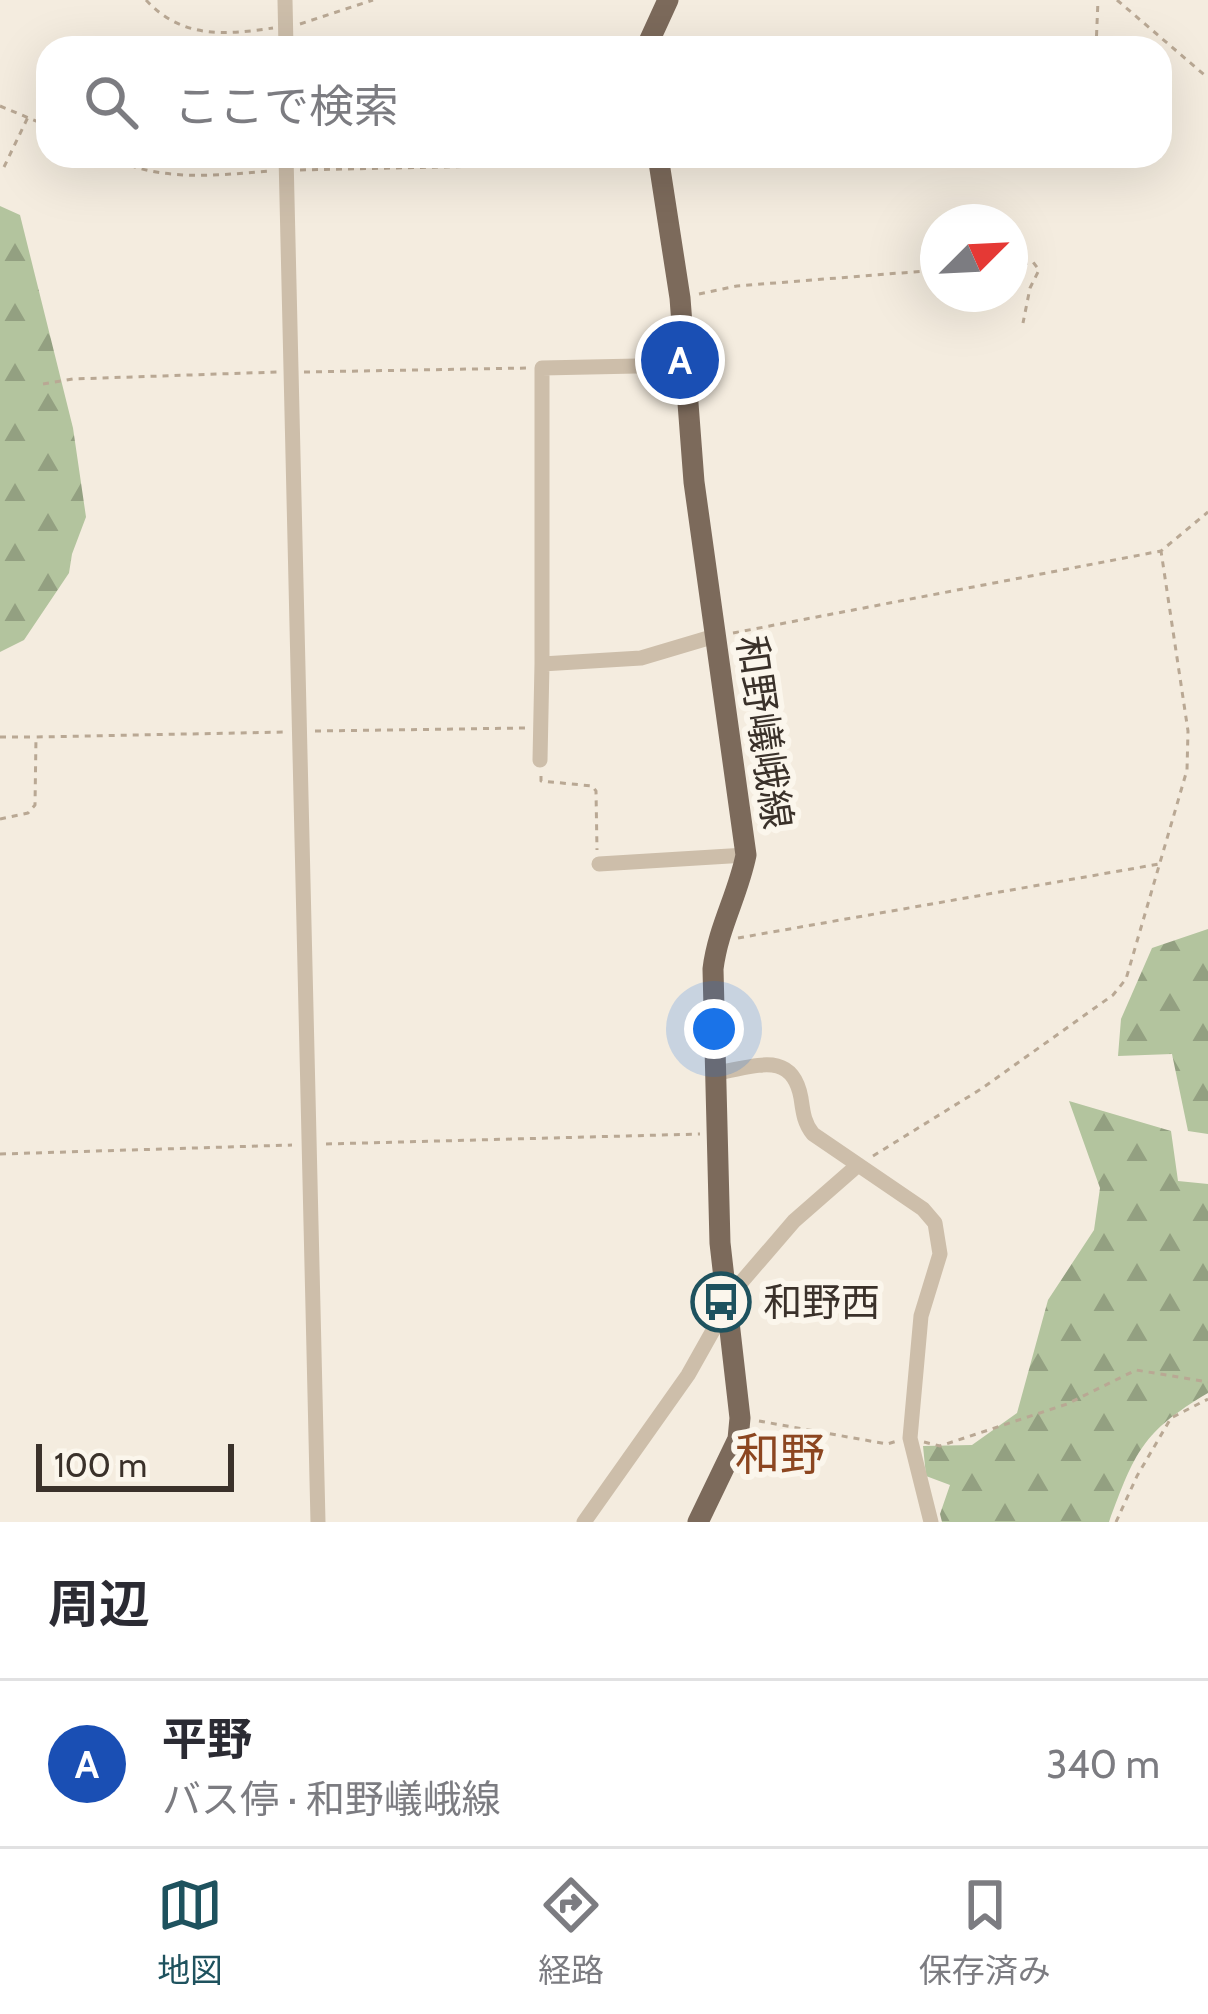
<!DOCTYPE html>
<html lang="ja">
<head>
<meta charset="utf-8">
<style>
	body { margin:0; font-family:Cabin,"Noto Sans JP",sans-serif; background:#f2f2f3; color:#2b2b33 }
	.compass { position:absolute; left:920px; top:204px; width:108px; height:108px; border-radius:50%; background:#fff; box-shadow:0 12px 48px #0002; rotate:66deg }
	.scale { position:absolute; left:36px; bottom:30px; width:198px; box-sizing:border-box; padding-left:12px; border:6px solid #3a312a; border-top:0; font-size:33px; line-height:42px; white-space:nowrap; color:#3a312a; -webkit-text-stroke:9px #fbf6ec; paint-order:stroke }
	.you { position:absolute; left:714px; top:1029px; width:42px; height:42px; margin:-30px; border:9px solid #fff; border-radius:50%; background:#1a73e8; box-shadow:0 0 0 18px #1a73e833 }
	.badge { display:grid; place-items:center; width:78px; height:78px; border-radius:50%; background:#1e525e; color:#fff; font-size:39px; font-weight:700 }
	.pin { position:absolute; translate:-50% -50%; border:6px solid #fff; box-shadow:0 3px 12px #0006 }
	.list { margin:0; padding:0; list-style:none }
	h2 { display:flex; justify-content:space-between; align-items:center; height:156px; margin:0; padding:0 48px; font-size:51px }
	h2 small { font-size:39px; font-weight:400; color:#7c7c81 }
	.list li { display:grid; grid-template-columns:78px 1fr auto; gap:36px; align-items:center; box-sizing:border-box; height:168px; padding:0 48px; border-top:3px solid #e1e1e2 }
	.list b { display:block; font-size:45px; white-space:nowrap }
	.list p { margin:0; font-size:39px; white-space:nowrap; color:#7c7c81 }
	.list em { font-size:39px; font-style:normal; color:#7c7c81 }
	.icon { flex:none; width:66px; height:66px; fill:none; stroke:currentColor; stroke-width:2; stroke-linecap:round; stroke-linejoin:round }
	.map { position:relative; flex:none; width:1208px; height:1522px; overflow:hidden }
	.search { position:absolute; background:#fff; box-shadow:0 12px 48px #0002; left:36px; right:36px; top:36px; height:132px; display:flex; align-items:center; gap:30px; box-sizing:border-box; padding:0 42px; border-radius:36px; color:#7c7c81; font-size:45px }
	.sheet { height:324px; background:#fff }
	nav { display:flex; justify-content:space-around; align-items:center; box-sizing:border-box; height:168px; border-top:3px solid #e1e1e2; background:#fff; font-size:33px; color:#7c7c81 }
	nav a { display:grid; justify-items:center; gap:6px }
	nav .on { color:#1e525e }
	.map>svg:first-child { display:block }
	.forest { fill:url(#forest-firs) }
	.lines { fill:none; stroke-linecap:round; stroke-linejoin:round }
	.path { stroke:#b9a894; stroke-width:3; stroke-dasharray:6 6; stroke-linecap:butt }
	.minor { stroke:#cdbeaa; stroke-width:15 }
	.major { stroke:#7c6a5b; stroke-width:21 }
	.labels { text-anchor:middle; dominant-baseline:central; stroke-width:12; stroke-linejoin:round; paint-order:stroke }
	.street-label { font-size:39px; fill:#3a312a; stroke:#fbf6ec }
	.poi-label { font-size:39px; fill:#3a312a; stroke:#fbf6ec; text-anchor:start }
	.quarter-label { font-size:45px; fill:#8c4620; stroke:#fbf6ec }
</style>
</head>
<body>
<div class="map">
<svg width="1208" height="1522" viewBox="0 0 1208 1522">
	<defs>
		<pattern id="forest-firs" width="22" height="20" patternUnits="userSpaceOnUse" patternTransform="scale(3)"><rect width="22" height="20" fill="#b3c49e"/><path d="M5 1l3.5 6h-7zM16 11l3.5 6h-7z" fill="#93a081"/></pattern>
	</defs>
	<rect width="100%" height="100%" fill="#f4ecdf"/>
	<path class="forest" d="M 0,206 L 20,215 L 73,428 L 86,517 L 72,554 L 69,573 L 24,640 L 0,652 Z
		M 1208,929 L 1208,1134 L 1188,1131 L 1172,1054 L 1118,1056 L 1121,1019 L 1152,948 Z
		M 1069,1101 L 1171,1131 L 1178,1181 L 1208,1184 L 1208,1393 C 1142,1432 1135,1452 1109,1522 L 942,1522 L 940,1514 L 950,1485 L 926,1476 L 923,1446 L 972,1445 L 1017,1413 L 1048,1300 L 1094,1230 L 1100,1188 Z"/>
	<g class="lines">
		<path class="path" d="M 146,0 C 182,39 225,35 273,28
			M 1117,0 L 1208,78
			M 300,24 L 373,0
			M 1096,48 L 1098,0
			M 0,106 L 48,126
			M 108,156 C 160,183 215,175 272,171
			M 4,167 L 28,117
			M 300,170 L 536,165 L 547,156
			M 1010,267 L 1033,262 L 1039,270 L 1030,288 L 1023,323
			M 699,294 L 737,286 L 938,270
			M 304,372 L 529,368
			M 43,384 L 73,379 L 277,372
			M 733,633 L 1161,551 L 1208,512
			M 315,731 L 527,728
			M 0,737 L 34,737
			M 541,776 L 541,781 L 592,786 L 596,791 L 597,850
			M 0,819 L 28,813 L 35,805 L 36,737 L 287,732
			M 738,938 L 1159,864
			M 326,1144 L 700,1134
			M 0,1154 L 292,1145
			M 873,1156 L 981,1089 L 1113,995 L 1126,979 L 1187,770 L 1188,731 L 1161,551
			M 759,1421 L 887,1444 L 897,1441
			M 924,1442 L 940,1446 L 1067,1404 L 1136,1370 L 1208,1382
			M 1116,1522 L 1137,1476 L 1171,1418 L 1208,1399"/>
		<path class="minor" d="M 285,0 L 286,48
			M 286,156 L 318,1522
			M 542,664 L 542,368 L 685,365
			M 540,760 L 542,664 L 641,658 L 715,636
			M 599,864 L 746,855
			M 716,1073 C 753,1068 792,1048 801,1098 C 803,1112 804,1123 813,1134 L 923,1209 L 935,1223 L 940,1254 L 921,1316 L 910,1438 L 931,1522
			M 584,1522 L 688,1375 L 738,1286 L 794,1221 L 858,1165"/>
		<path class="major" d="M 646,48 L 668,0
			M 658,156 L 680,298 L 694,482 L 746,855 C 738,895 718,928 713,969 L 720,1243 L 740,1418 L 738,1439 L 698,1522"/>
	</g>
	<defs>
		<g id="bus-ring" transform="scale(3)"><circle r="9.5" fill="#fbf6ec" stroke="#1e525e" stroke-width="1.5"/><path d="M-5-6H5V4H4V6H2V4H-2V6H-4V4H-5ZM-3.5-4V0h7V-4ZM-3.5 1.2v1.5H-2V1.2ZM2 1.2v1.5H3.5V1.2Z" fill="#1e525e"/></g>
	</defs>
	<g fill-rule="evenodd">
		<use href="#bus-ring" x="721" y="1302"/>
	</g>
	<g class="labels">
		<g class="street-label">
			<text transform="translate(765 732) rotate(82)">和野嶬峨線</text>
		</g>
		<g class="poi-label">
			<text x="763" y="1302">和野西</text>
		</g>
		<g class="quarter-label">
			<text x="780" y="1454">和野</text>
		</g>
	</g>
</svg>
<svg class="compass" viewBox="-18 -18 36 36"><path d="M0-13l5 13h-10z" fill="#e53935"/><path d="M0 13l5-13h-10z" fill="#7c7c81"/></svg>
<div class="scale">100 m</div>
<div class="you"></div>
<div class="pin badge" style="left:680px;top:360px;background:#1a4fb4">A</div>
<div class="search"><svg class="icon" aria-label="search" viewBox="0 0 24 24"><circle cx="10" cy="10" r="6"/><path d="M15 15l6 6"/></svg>ここで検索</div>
</div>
<section class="sheet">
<h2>周辺<small></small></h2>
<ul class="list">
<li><span class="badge" style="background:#1a4fb4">A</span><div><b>平野</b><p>バス停 · 和野嶬峨線</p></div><em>340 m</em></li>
</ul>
</section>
<nav>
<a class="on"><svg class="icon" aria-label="map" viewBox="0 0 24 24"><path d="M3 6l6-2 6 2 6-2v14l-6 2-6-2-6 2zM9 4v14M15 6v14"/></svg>地図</a>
<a><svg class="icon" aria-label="directions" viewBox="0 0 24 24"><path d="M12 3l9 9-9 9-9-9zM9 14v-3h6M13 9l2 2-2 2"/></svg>経路</a>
<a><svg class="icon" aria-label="saved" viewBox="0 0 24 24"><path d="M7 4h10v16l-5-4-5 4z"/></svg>保存済み</a>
</nav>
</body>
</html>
